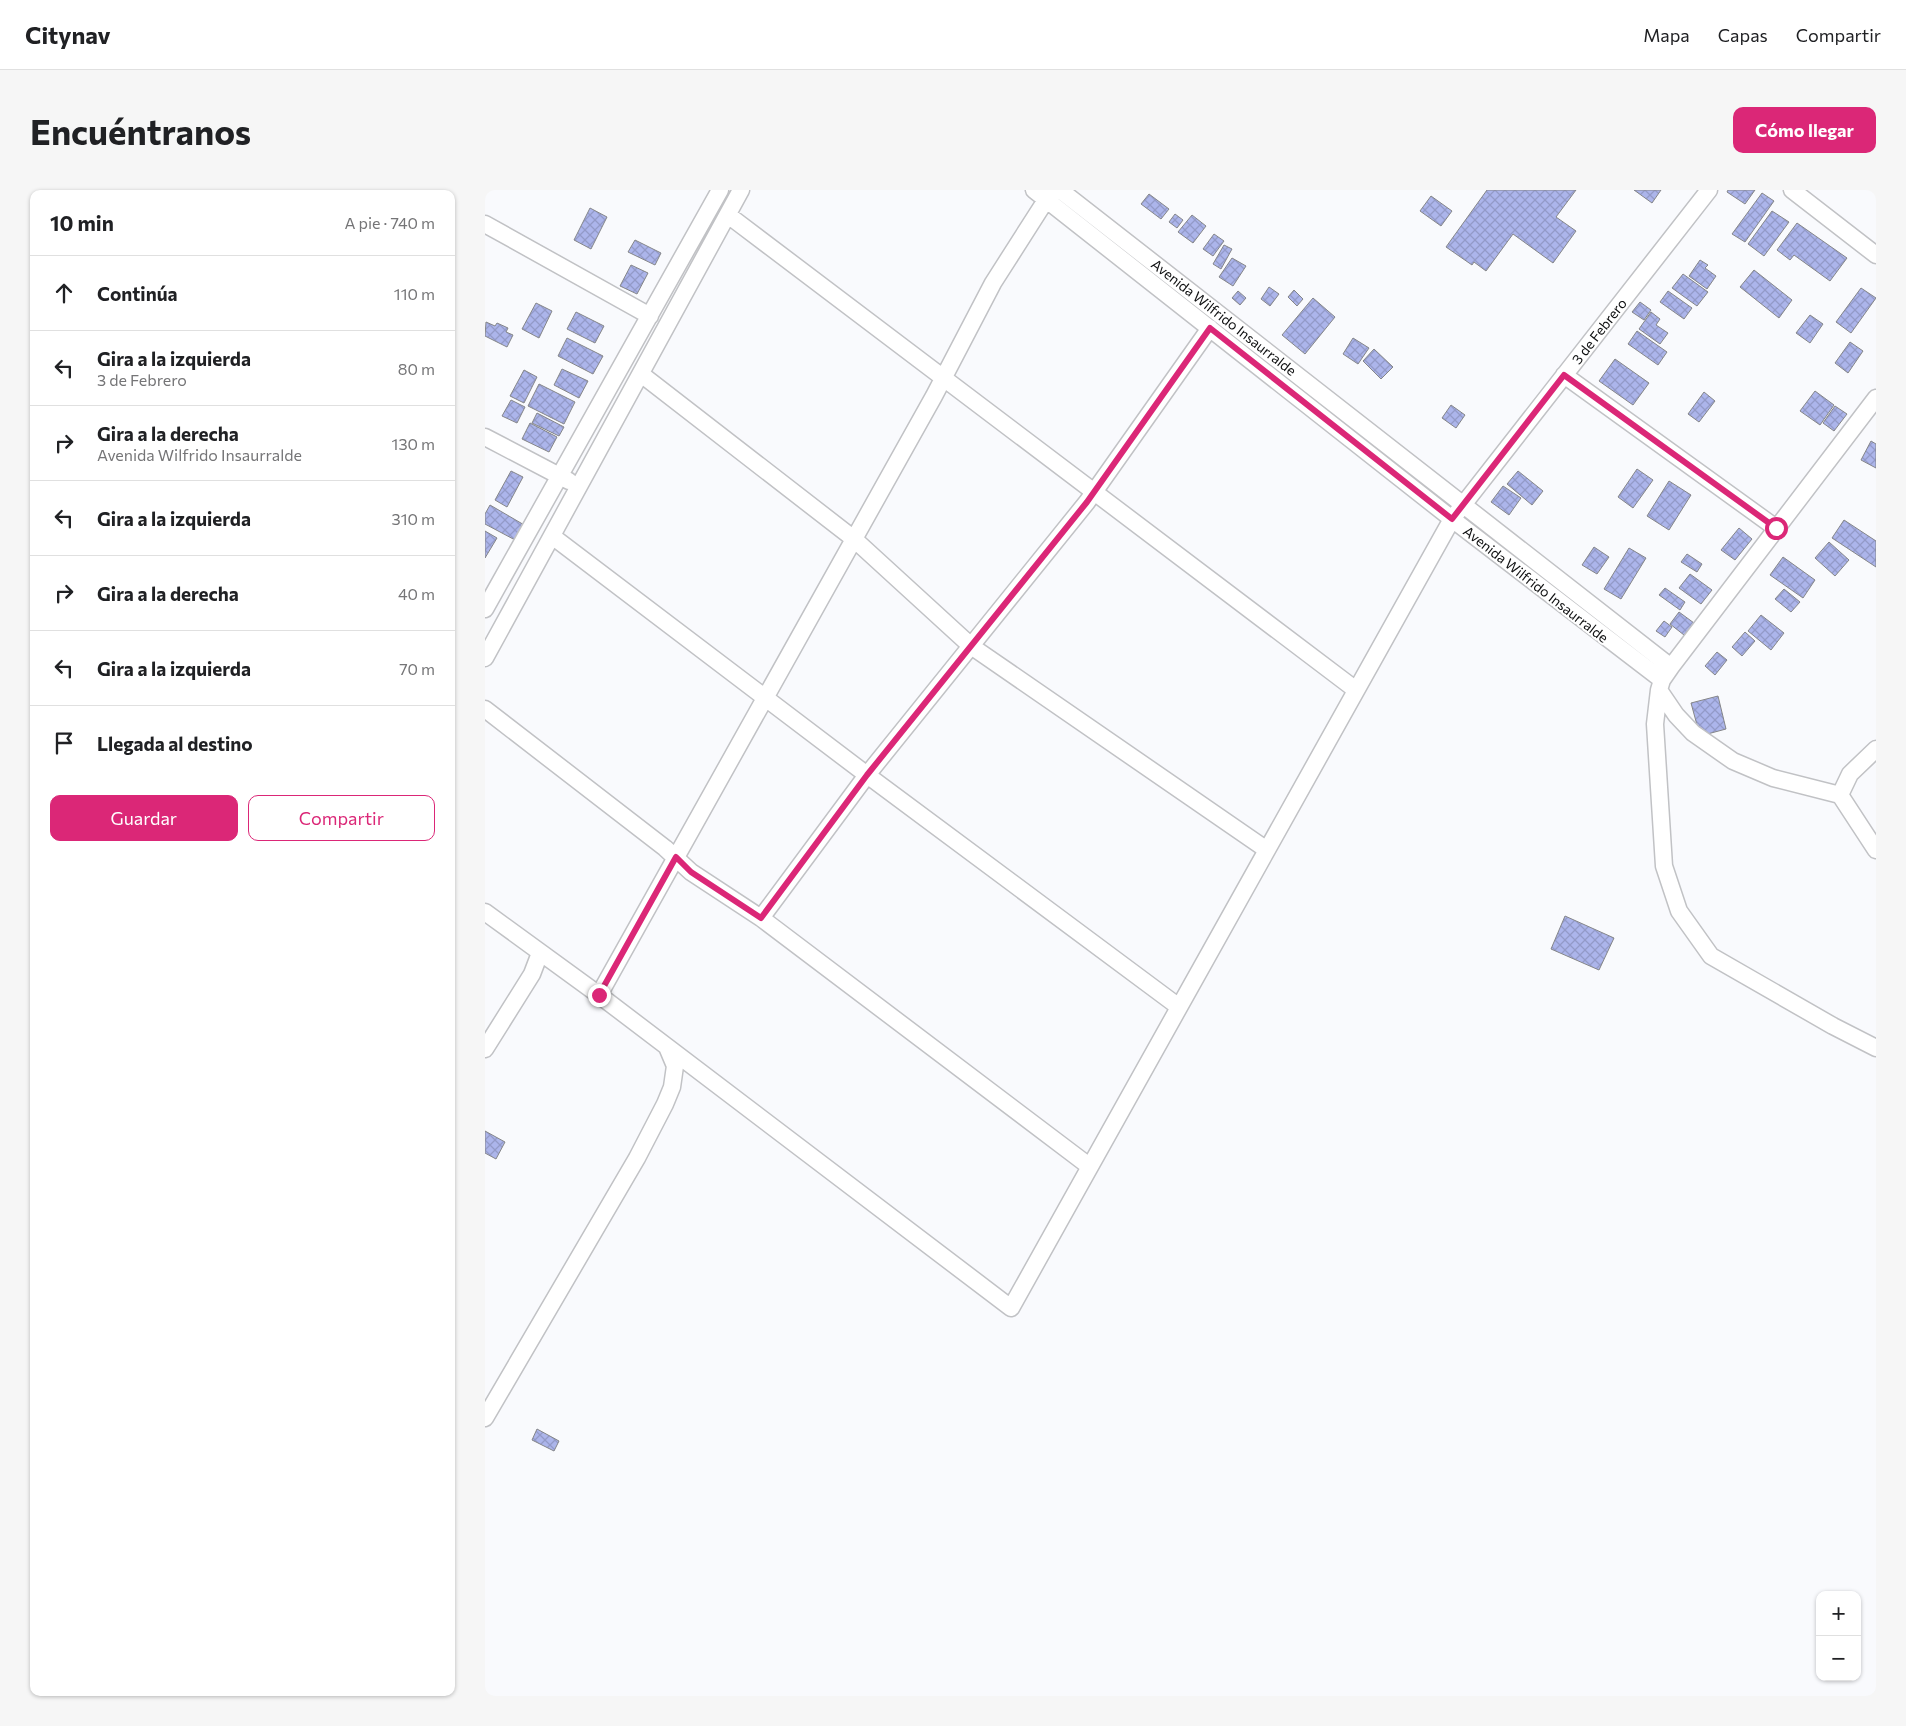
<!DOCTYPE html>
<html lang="es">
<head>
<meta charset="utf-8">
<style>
	body { margin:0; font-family:Commissioner,sans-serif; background:#f6f6f6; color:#202124 }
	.controls { position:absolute; right:15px; bottom:15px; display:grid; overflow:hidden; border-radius:10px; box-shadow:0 1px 4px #0004 }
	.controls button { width:45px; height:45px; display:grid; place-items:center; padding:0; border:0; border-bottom:1px solid #e0e0e0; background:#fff; color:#202124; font:25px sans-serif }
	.stop { position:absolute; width:15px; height:15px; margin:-11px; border:4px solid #db2777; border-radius:50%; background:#fff }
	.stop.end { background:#db2777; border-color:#fff; box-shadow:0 1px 5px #0008 }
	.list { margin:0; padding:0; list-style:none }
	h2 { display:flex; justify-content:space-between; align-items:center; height:65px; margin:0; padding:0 20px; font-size:21px }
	h2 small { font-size:16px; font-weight:400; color:#757577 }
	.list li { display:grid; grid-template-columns:32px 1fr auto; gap:15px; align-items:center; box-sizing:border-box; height:75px; padding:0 20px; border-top:1px solid #e0e0e0 }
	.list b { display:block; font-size:19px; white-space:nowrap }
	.list p { margin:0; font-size:16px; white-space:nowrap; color:#757577 }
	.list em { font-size:16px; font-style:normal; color:#757577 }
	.actions { display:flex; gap:10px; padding:15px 20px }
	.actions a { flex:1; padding:11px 0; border:1px solid #db2777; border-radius:10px; text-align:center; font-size:18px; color:#db2777 }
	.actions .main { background:#db2777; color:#fff }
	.icon { flex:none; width:28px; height:28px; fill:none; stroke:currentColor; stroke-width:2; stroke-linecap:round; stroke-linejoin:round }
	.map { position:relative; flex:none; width:1391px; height:1506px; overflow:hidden; border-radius:10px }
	header { display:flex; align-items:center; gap:30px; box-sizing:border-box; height:70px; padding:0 25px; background:#fff; border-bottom:1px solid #e0e0e0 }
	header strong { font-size:24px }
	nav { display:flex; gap:28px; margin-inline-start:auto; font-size:18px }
	.intro { display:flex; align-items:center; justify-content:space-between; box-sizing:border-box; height:120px; padding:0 30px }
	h1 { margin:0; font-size:35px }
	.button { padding:12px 22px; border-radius:10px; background:#db2777; color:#fff; font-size:18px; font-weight:700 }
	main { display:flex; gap:30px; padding:0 30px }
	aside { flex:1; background:#fff; border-radius:10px; box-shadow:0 1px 4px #0004 }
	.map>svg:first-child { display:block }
	.building { fill:url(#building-cross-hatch); stroke:#858689 }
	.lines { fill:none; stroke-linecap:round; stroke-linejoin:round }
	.minor-casing { stroke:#c1c2c5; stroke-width:19 }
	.minor { stroke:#fff; stroke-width:16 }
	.route { stroke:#db2777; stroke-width:6 }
	.labels { text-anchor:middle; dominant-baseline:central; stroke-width:4; stroke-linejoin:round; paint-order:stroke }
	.street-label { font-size:14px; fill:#0e0f10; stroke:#fff }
</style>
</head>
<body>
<header>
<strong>Citynav</strong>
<nav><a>Mapa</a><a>Capas</a><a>Compartir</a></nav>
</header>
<div class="intro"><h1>Encuéntranos</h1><a class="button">Cómo llegar</a></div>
<main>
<aside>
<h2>10 min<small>A pie · 740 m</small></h2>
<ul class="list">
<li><svg class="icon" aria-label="ahead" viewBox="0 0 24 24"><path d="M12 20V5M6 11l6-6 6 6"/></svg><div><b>Continúa</b></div><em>110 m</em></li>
<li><svg class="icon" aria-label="left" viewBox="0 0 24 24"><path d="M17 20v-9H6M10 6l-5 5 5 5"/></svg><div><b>Gira a la izquierda</b><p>3 de Febrero</p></div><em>80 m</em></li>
<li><svg class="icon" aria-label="right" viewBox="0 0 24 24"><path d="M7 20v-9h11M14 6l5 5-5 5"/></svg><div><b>Gira a la derecha</b><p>Avenida Wilfrido Insaurralde</p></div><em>130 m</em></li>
<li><svg class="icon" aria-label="left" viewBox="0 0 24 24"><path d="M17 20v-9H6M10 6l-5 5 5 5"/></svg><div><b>Gira a la izquierda</b></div><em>310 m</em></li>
<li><svg class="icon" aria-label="right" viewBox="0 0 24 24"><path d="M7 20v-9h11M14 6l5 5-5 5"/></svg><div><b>Gira a la derecha</b></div><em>40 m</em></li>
<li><svg class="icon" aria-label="left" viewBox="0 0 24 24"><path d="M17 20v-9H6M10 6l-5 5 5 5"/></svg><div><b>Gira a la izquierda</b></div><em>70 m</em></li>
<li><svg class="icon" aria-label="arrive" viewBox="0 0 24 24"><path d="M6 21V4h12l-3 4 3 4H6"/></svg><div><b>Llegada al destino</b></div></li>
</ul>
<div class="actions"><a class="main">Guardar</a><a>Compartir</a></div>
</aside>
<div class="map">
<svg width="1391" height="1506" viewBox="0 0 1391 1506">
	<defs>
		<pattern id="building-cross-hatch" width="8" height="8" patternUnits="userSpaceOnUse" patternTransform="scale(1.25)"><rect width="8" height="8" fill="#acb5eb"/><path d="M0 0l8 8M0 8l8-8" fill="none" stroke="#939ac8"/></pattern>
	</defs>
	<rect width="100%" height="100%" fill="#f9fafd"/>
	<path class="building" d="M 1002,0 L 1091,0 L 1071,27 L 1091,41 L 1068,73 L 1028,44 L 1001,81 L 989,72 L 987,75 L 961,57 Z
		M 1149,0 L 1176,0 L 1167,13 Z
		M 1243,0 L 1270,0 L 1260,14 L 1242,2 Z
		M 1277,3 L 1289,11 L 1260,52 L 1247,44 Z
		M 664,4 L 684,19 L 676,29 L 656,14 Z
		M 946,6 L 967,21 L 956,36 L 935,21 Z
		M 105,18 L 122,27 L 106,59 L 89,50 Z
		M 1287,21 L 1304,32 L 1279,66 L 1263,54 Z
		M 690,24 L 698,30 L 692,38 L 684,32 Z
		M 707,25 L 721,36 L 708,53 L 693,42 Z
		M 1312,33 L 1362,68 L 1345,91 L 1309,65 L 1305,70 L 1292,60 Z
		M 729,44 L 739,51 L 728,66 L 718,59 Z
		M 150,50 L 176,63 L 170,75 L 143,62 Z
		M 739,55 L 747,59 L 736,79 L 728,74 Z
		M 747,68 L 761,76 L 748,96 L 734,87 Z
		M 1215,70 L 1223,75 L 1220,78 L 1231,86 L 1222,99 L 1204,86 Z
		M 146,75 L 163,83 L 152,104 L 135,96 Z
		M 1269,80 L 1307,110 L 1294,128 L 1255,97 Z
		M 1198,84 L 1223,102 L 1212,116 L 1187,98 Z
		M 784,97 L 794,104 L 785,116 L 776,109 Z
		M 1376,98 L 1391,108 L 1366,143 L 1351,132 Z
		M 809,100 L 818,109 L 812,116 L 803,107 Z
		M 753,101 L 761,108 L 755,115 L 747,108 Z
		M 1183,101 L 1207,118 L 1199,129 L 1175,112 Z
		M 828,108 L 850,127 L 820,164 L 797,145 Z
		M 1155,112 L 1166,120 L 1159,130 L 1147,122 Z
		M 51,113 L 67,121 L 54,148 L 37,139 Z
		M 91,122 L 119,136 L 110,153 L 82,139 Z
		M 1166,122 L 1175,129 L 1171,135 L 1183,143 L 1175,154 L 1154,139 Z
		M 1325,125 L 1338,134 L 1325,153 L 1311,143 Z
		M 1,132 L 10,136 L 12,133 L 23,138 L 21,142 L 28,145 L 22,157 L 0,146 Z
		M 1152,141 L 1182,162 L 1173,175 L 1143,154 Z
		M 82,148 L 118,166 L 108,184 L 73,166 Z
		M 868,148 L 884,158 L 873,174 L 858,164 Z
		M 1365,152 L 1378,161 L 1363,183 L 1350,173 Z
		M 889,159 L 908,177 L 896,189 L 878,171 Z
		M 1130,169 L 1164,193 L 1148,215 L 1114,191 Z
		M 77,179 L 103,191 L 94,208 L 69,195 Z
		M 39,180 L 52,187 L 39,213 L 25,206 Z
		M 54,194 L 90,212 L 79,234 L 43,216 Z
		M 1330,201 L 1349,215 L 1335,235 L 1315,221 Z
		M 1219,202 L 1230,211 L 1214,232 L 1203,224 Z
		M 26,210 L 40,217 L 32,233 L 17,226 Z
		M 966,215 L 980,225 L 971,238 L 957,228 Z
		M 1350,216 L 1362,224 L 1349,241 L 1338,233 Z
		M 52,223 L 79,237 L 74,246 L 47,233 Z
		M 45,233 L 72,247 L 64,262 L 37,249 Z
		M 1386,251 L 1391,254 L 1391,278 L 1376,270 Z
		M 1152,279 L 1168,290 L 1148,318 L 1133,307 Z
		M 26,281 L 38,287 L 22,317 L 10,310 Z
		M 1033,281 L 1058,301 L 1047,315 L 1022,294 Z
		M 1184,291 L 1206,305 L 1184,340 L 1162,326 Z
		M 1018,296 L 1036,308 L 1024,325 L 1006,312 Z
		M 5,315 L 41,336 L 32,351 L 0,334 L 0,324 Z
		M 1359,330 L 1391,351 L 1391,377 L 1347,348 Z
		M 1254,338 L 1267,349 L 1250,370 L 1236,360 Z
		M 0,341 L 12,348 L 0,368 Z
		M 1344,352 L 1364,370 L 1350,386 L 1330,368 Z
		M 1109,357 L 1124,367 L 1112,384 L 1097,375 Z
		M 1144,358 L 1161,368 L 1136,409 L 1119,399 Z
		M 1202,364 L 1217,374 L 1212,382 L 1196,372 Z
		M 1298,367 L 1330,390 L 1318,408 L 1285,385 Z
		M 1205,384 L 1227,400 L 1216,414 L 1194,398 Z
		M 1180,398 L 1200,412 L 1195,420 L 1174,405 Z
		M 1299,399 L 1315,412 L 1306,422 L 1290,409 Z
		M 1194,422 L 1209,433 L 1199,445 L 1185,434 Z
		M 1276,425 L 1299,443 L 1286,460 L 1263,441 Z
		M 1179,431 L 1187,437 L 1180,447 L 1171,441 Z
		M 1260,442 L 1270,451 L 1257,466 L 1247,457 Z
		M 1232,462 L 1242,470 L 1230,485 L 1220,476 Z
		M 1233,506 L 1241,539 L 1215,546 L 1206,513 Z
		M 1080,726 L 1129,748 L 1114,780 L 1066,759 Z
		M 0,941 L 20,952 L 11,969 L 0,963 Z
		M 52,1239 L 74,1251 L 69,1261 L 47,1250 Z"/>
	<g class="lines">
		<g class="minor-casing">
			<path id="minor" d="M 549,0 L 967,329 L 1177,490
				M 575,0 L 1186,477
				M 1307,0 L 1391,65
				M 243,25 L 871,500
				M 0,34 L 165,126
				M 156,184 L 369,349 L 486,456 L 782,660
				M 1079,185 L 1291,338
				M 1391,208 L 1186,477 L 1177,490 L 1174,500 L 1170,534 L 1179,676 L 1194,721 L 1226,766 L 1348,836 L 1391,858
				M 0,247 L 84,291
				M 67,346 L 382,585 L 694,817
				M 0,419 L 235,0
				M 0,468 L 256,0
				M 1174,500 L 1191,525 L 1208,543 L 1248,571 L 1288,588 L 1355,605 L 1391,660
				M 0,519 L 180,658 L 206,682 L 276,728 L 604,976
				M 1355,605 L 1365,584 L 1391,559
				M 0,722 L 114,805 L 526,1118 L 967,329 L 1224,0
				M 276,728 L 382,585 L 602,312 L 725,138
				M 114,805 L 449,206 L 508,93 L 561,10 L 569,0
				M 0,859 L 47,784 L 55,763
				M 0,1228 L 152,968 L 180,914 L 187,897 L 190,876 L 182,857"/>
		</g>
		<use href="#minor" class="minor"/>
	</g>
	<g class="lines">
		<path class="route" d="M 114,805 L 191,667 L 206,682 L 276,728 L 382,585 L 602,312 L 725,138 L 967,329 L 1079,185 L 1291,338"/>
	</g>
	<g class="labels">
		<g class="street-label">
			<text transform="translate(739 127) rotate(38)">Avenida Wilfrido Insaurralde</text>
			<text transform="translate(1114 141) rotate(-52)">3 de Febrero</text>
			<text transform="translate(1051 394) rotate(38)">Avenida Wilfrido Insaurralde</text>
		</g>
	</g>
</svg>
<div class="controls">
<button>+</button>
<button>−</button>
</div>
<div class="stop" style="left:1291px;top:338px"></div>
<div class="stop end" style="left:114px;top:805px"></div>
</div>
</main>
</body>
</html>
